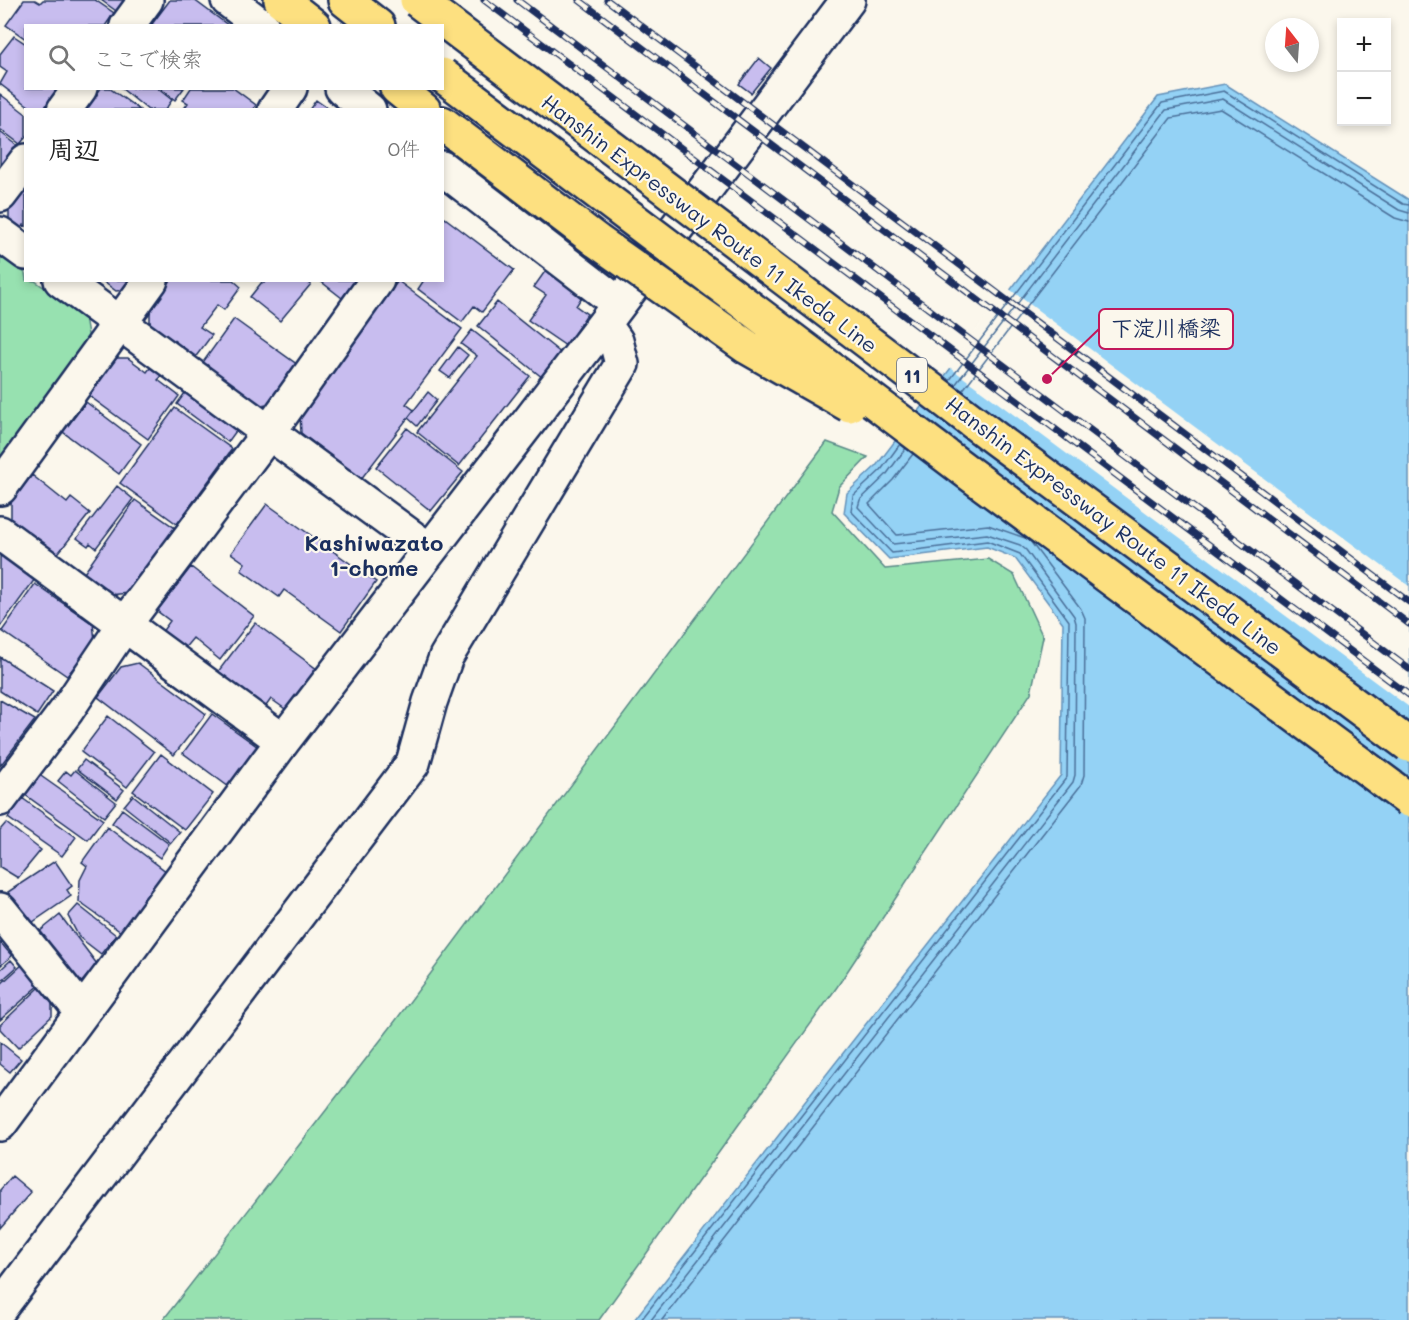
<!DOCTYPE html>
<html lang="ja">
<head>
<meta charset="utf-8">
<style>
	body { margin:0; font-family:Mali,"Klee One",sans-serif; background:#f2f2f2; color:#222 }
	.controls { position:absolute; right:18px; top:18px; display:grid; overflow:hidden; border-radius:0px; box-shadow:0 3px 9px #0003 }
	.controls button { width:54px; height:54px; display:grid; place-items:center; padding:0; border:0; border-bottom:2px solid #e0e0e0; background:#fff; color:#222; font:30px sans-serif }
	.compass { position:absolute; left:1265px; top:18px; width:54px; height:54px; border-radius:50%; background:#fff; box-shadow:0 3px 9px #0003; rotate:343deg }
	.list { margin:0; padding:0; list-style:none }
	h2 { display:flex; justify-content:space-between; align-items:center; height:78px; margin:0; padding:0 24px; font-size:26px }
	h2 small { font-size:20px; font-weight:400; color:#767676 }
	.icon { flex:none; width:33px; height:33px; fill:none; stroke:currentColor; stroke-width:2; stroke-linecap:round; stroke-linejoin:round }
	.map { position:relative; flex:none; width:1409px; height:1320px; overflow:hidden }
	.search { position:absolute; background:#fff; box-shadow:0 3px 9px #0003; left:24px; top:24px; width:420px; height:66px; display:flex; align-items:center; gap:15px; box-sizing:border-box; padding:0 21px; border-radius:0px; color:#767676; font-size:22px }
	.panel { position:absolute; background:#fff; box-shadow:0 3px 9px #0003; left:24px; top:108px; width:420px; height:174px; border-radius:0px }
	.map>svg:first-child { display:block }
	.green { fill:#97e1b0; stroke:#598887; stroke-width:1.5 }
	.water { fill:#94d2f5; stroke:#6491b9; stroke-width:1.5 }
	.pier { fill:#fbf7ec }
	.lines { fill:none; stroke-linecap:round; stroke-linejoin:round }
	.shore { stroke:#4b709a; stroke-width:1.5 }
	.building { fill:#c8bdef; stroke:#1b2f5e; stroke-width:1.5 }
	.minor-casing { stroke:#1b2f5e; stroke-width:38 }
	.highway-casing { stroke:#1b2f5e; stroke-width:38 }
	.minor { stroke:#fbf7ec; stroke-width:33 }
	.highway { stroke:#fde080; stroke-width:33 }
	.rail-casing { stroke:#1b2f5e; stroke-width:7 }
	.rail { stroke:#fbf7ec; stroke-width:4.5; stroke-dasharray:14; stroke-linecap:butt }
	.highway-bridge-casing { stroke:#1b2f5e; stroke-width:38; stroke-linecap:butt }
	.highway-bridge { stroke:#fde080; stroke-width:33 }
	.labels { text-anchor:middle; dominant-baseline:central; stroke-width:4.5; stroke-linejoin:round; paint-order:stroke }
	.shield { fill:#fbf7ec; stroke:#5e6b89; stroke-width:1.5 }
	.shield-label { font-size:20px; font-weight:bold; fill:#1b2f5e }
	.street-label { font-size:21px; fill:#1b2f5e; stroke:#fbf7ec }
	.neighbourhood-label { font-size:22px; font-weight:bold; fill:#1b2f5e; stroke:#fbf7ec }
	.leader { fill:none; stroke:#c2185b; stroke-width:2 }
	.callout-dot { fill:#c2185b; stroke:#fbf7ec; stroke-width:2 }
	.callout { fill:#fbf7ec; stroke:#c2185b; stroke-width:2 }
	.callout-label { font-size:22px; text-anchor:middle; font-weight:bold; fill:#1b2f5e }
</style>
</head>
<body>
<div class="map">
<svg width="1409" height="1320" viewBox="0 0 1409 1320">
	<rect width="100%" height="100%" fill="#fbf7ec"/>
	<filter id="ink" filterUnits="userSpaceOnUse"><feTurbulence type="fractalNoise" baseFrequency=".0167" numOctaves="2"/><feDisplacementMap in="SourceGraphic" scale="12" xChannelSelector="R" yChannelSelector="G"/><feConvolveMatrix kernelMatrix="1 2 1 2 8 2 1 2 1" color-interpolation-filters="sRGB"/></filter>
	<g filter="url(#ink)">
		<path class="green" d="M 0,255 L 25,273 L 26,280 L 35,281 L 85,317 L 89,340 L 0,464 Z
			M 827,442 L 868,457 L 839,487 L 832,511 L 885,569 L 988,559 L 1014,575 L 1043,637 L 1031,693 L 837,987 L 599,1320 L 163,1320 L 390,1028 Z"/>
		<path class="water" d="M 1225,84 L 1409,200 L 1409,1320 L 634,1320 L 1061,775 L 1063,623 L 1015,558 L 987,547 L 889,559 L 844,513 L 847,493 L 876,466 L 1158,97 Z"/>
		<path class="pier" d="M 1008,288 L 1409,586 L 1409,707 L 948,366 Z"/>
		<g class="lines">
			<path class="shore" d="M 949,381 L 1162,103 L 1224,91 L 1403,204 L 1409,205
				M 955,385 L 1166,110 L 1223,99 L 1399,210 L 1409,213
				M 962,391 L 1171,118 L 1221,109 L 1395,218 L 1409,222
				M 913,454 L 893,480 L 869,504 L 897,535 L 988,525 L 1028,539
				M 641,1320 L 1067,777 L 1069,621 L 1020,554 L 987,541 L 892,553 L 851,511 L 853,496 L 881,470 L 900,444
				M 651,1320 L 1073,782 L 1075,775 L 1076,623 L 1074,616 L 1026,550 L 1020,545 L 987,534 L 893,544 L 858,507 L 860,500 L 886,475 L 906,448
				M 662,1320 L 1081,785 L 1084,775 L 1085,618 L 1081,609 L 1030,541"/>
		</g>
		<path class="building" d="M 24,0 L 35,0 L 40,3 L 43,0 L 95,0 L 114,13 L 105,26 L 26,26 L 26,39 L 6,25 Z
			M 101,0 L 129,0 L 119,13 Z
			M 170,0 L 194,0 L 229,26 L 155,26 L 152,24 Z
			M 14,36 L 26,44 L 26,88 L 59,88 L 43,110 L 34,110 L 0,84 L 7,72 L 0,67 L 0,54 Z
			M 759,58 L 771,68 L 751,93 L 739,84 Z
			M 101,88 L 109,88 L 140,110 L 86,110 Z
			M 121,88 L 157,88 L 172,100 L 165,110 L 148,110 Z
			M 160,88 L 184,88 L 175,100 Z
			M 191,88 L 233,88 L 256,105 L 253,110 L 183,110 L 188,103 L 183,100 Z
			M 0,94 L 26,114 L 26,137 L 20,144 L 0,129 Z
			M 316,100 L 330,110 L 309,110 Z
			M 0,132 L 17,145 L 0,165 Z
			M 26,188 L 26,226 L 24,225 L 19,232 L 9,225 L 9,211 Z
			M 445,218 L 514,270 L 482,312 L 474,306 L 462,322 L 418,289 L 424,280 L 442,280 L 442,221 Z
			M 546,270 L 583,295 L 576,306 L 587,314 L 566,346 L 528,320 L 546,295 L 534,287 Z
			M 101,280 L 131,280 L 124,290 L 116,291 Z
			M 171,280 L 233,280 L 241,287 L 224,310 L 217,305 L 200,327 L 212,335 L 194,359 L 150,326 L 150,310 Z
			M 266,280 L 307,280 L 311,284 L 280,321 L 250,297 L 262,282 L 264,283 Z
			M 319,280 L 356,280 L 342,298 Z
			M 398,281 L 462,329 L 406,404 L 414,410 L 361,479 L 301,433 L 300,413 Z
			M 497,302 L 562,354 L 543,378 L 478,326 Z
			M 234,319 L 298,365 L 272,403 L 256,406 L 201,365 Z
			M 472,330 L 530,376 L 459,466 L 417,432 L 477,356 L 461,344 Z
			M 458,347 L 468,355 L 450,378 L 440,371 Z
			M 115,358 L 128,358 L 147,372 L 150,368 L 162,376 L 158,380 L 179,396 L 148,439 L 88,395 Z
			M 187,390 L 239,427 L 228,442 L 177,404 Z
			M 428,392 L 437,400 L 417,426 L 408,418 Z
			M 86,402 L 141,444 L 119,474 L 63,432 Z
			M 175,408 L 232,449 L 177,524 L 120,483 Z
			M 407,428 L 463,472 L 431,511 L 376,467 Z
			M 32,475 L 67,503 L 71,498 L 90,513 L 56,556 L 11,521 L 11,502 Z
			M 117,486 L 133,499 L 96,548 L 90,543 L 88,546 L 77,538 Z
			M 135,500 L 175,528 L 128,593 L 110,595 L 82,576 Z
			M 267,504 L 376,582 L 341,631 L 284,590 L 279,597 L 241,570 L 245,563 L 231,553 Z
			M 0,553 L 35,579 L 0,627 Z
			M 191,567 L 254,616 L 220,660 L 193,638 L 183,650 L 161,633 L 170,621 L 157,611 Z
			M 35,584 L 93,624 L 95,640 L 67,676 L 2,631 Z
			M 255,623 L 318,670 L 288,711 L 271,699 L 264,709 L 217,673 Z
			M 0,657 L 53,691 L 37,715 L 0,691 Z
			M 138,663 L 206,714 L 174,755 L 98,697 L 121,667 Z
			M 0,700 L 35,720 L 0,766 Z
			M 212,714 L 258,747 L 229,787 L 183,753 Z
			M 108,716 L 154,752 L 127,787 L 81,752 Z
			M 161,754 L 213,794 L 185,830 L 133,791 Z
			M 84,760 L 124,790 L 117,799 L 77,769 Z
			M 75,770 L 116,802 L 104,817 L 58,781 L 66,771 L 71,775 Z
			M 38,774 L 103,820 L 88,840 L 24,794 Z
			M 133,795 L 180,832 L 171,843 L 124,806 Z
			M 22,798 L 76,837 L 62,856 L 8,818 Z
			M 122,809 L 169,844 L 160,858 L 112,823 Z
			M 6,823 L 41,850 L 18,878 L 0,867 L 0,830 Z
			M 107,827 L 167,872 L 121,932 L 79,902 L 80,880 L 87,866 L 82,862 Z
			M 55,861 L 72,886 L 67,890 L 71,896 L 30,924 L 8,892 Z
			M 78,905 L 116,935 L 101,954 L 79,937 L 68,916 Z
			M 60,915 L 97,964 L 80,984 L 39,932 Z
			M 0,942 L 12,956 L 0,966 Z
			M 11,960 L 17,967 L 0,982 L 0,970 Z
			M 24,963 L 42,983 L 0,1020 L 0,985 Z
			M 40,987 L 52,1001 L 52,1016 L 18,1048 L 0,1029 L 0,1025 Z
			M 0,1042 L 21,1059 L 10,1072 L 0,1064 Z
			M 12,1176 L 31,1192 L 0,1228 L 0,1190 Z"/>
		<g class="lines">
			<g class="minor-casing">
				<path id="minor" d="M 228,0 L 262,26
					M 127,26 L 146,0
					M 342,88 L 369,110
					M 64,110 L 80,88
					M 275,110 L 290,88
					M 442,168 L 619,304
					M 0,195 L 26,161
					M 0,234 L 26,253
					M 61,280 L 429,550
					M 0,488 L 151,280
					M 0,533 L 283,741
					M 0,799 L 67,710 L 124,625 L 269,432 L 377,280
					M 0,910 L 82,1012
					M 0,1124 L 283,741 L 604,324 L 848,0
					M 0,1308 L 413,763 L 430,702 L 446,657 L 622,364 L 616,341 L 604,324"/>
			</g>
			<g class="highway-casing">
				<path id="highway" d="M 281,0 L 314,26
					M 345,0 L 378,26
					M 397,88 L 424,110
					M 442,123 L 597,241"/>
			</g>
			<use href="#minor" class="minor"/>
			<use href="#highway" class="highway"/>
			<g class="rail-casing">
				<path id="rail" d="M 484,0 L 1409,695
					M 517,0 L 1409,669
					M 579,0 L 1409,624
					M 607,0 L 1409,602"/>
			</g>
			<use href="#rail" class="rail"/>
			<g class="highway-bridge-casing">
				<path id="highway-bridge" d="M 417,0 L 996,439 L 1409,745
					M 442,75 L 966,471 L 1409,800
					M 597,241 L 747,347 L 849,405"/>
			</g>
			<use href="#highway-bridge" class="highway-bridge"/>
		</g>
	</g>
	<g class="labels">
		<rect class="shield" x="897" y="358" width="30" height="34" rx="4.5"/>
		<g class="shield-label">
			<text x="912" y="375">11</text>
		</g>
		<g class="street-label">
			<text transform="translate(710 223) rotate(37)">Hanshin Expressway Route 11 Ikeda Line</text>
			<text transform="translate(1114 525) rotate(37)">Hanshin Expressway Route 11 Ikeda Line</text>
		</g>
		<g class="neighbourhood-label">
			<text x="374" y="542">Kashiwazato<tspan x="374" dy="25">1-chome</tspan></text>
		</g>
	</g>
	<path class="leader" d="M1047 379L1099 329"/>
	<circle class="callout-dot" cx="1047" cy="379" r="6"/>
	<rect class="callout" x="1099" y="309" width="134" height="40" rx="6"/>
	<g class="callout-label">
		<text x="1166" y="336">下淀川橋梁</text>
	</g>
</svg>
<div class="controls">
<button>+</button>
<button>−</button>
</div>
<svg class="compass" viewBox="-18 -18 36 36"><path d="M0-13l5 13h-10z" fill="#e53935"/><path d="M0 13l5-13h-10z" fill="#767676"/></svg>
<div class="search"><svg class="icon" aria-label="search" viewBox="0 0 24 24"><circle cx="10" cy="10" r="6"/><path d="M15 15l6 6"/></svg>ここで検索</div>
<section class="panel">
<h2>周辺<small>0件</small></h2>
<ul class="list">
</ul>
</section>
</div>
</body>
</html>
